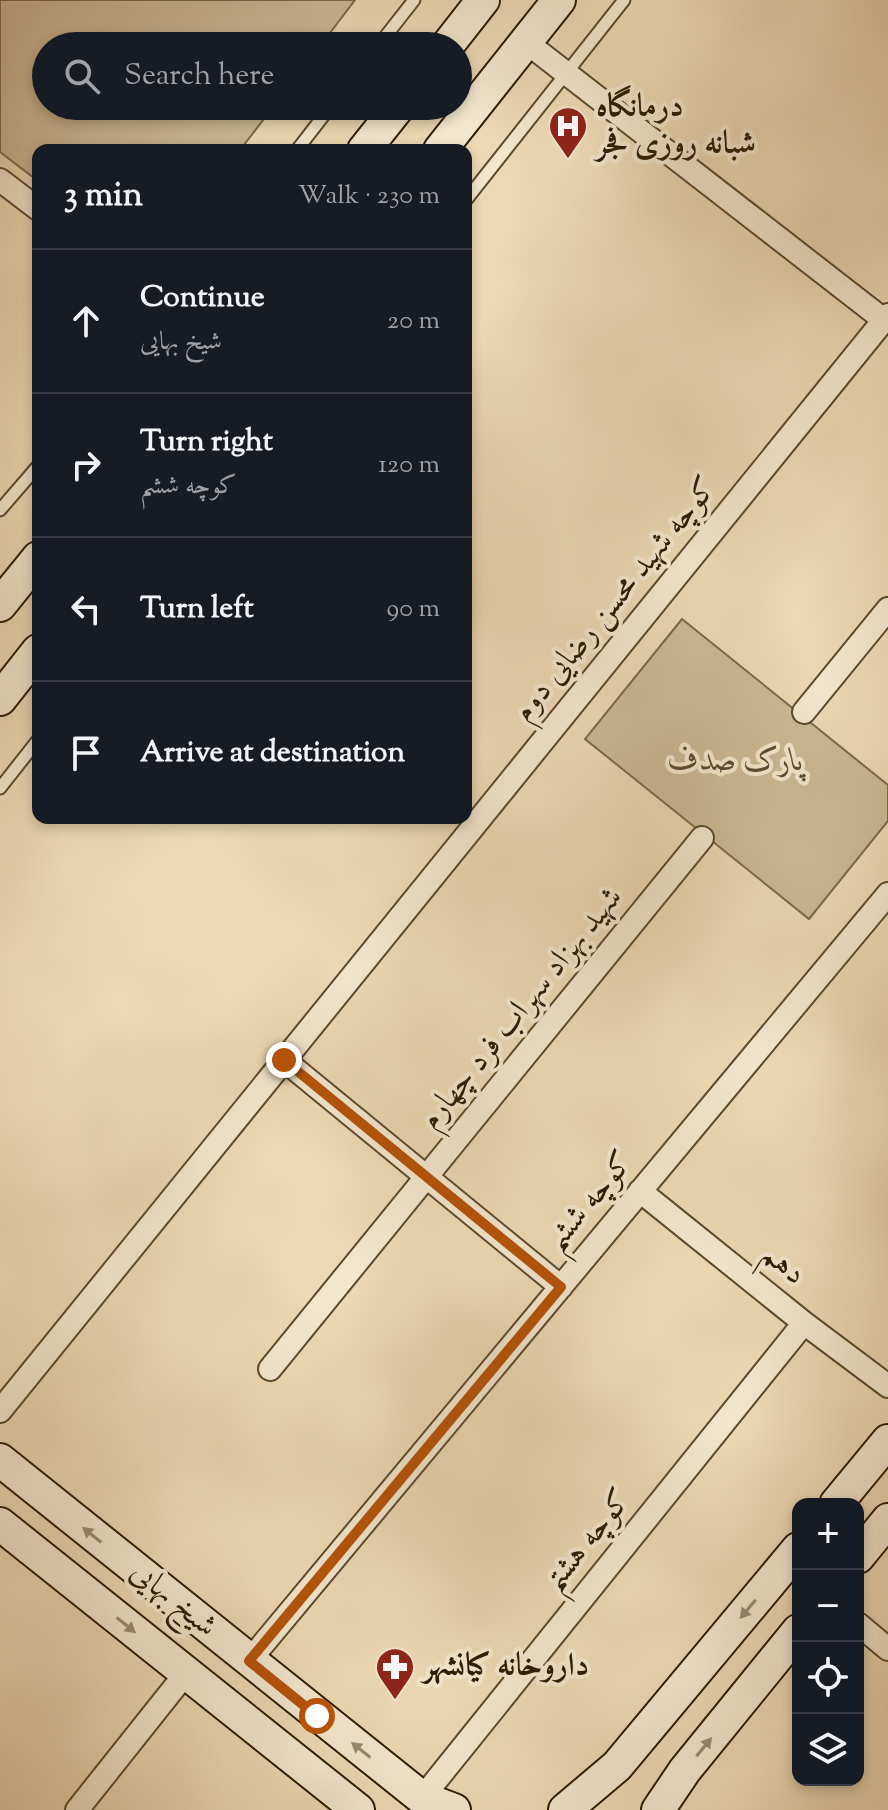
<!DOCTYPE html>
<html lang="en">
<head>
<meta charset="utf-8">
<style>
	body { margin:0; font-family:"Sorts Mill Goudy",Amiri,serif; background:#242831; color:#f1f3f6 }
	.controls { position:absolute; right:24px; bottom:24px; display:grid; overflow:hidden; border-radius:16px; box-shadow:0 4px 12px #0003 }
	.controls button { width:72px; height:72px; display:grid; place-items:center; padding:0; border:0; border-bottom:2px solid #363941; background:#171b24; color:#f1f3f6; font:40px sans-serif }
	.stop { position:absolute; width:24px; height:24px; margin:-18px; border:6px solid #b45309; border-radius:50%; background:#fff }
	.stop.end { background:#b45309; border-color:#fff; box-shadow:0 2px 8px #0008 }
	.list { margin:0; padding:0; list-style:none }
	h2 { display:flex; justify-content:space-between; align-items:center; height:104px; margin:0; padding:0 32px; font-size:34px }
	h2 small { font-size:26px; font-weight:400; color:#9ea1a6 }
	.list li { display:grid; grid-template-columns:52px 1fr auto; gap:24px; align-items:center; box-sizing:border-box; height:144px; padding:0 32px; border-top:2px solid #363941 }
	.list b { display:block; font-size:30px; white-space:nowrap }
	.list p { margin:0; font-size:26px; white-space:nowrap; color:#9ea1a6 }
	.list em { font-size:26px; font-style:normal; color:#9ea1a6 }
	.icon { flex:none; width:44px; height:44px; fill:none; stroke:currentColor; stroke-width:2; stroke-linecap:round; stroke-linejoin:round }
	.map { position:relative; flex:none; width:888px; height:1810px; overflow:hidden }
	.search { position:absolute; background:#171b24; box-shadow:0 4px 12px #0003; left:32px; top:32px; width:440px; height:88px; display:flex; align-items:center; gap:20px; box-sizing:border-box; padding:0 28px; border-radius:44px; color:#9ea1a6; font-size:30px }
	.panel { position:absolute; background:#171b24; box-shadow:0 4px 12px #0003; left:32px; top:144px; width:440px; height:680px; border-radius:16px }
	.map>svg:first-child { display:block }
	.green { fill:#cbb894; stroke:#7c6a4b; stroke-width:2 }
	.lines { fill:none; stroke-linecap:round; stroke-linejoin:round }
	.lane-casing { stroke:#5c4a2e; stroke-width:15 }
	.street-casing { stroke:#5c4a2e; stroke-width:26 }
	.secondary-casing { stroke:#2c1b02; stroke-width:36 }
	.lane { stroke:#f3e6cd; stroke-width:11 }
	.street { stroke:#f3e6cd; stroke-width:22 }
	.secondary { stroke:#f3e6cd; stroke-width:32 }
	.oneway { fill:#998b72 }
	.route { stroke:#b45309; stroke-width:10 }
	.labels { text-anchor:middle; dominant-baseline:central; stroke-width:8; stroke-linejoin:round; paint-order:stroke }
	.poi-label { font-size:32px; font-weight:bold; fill:#2c1b02; stroke:#f3e6cd; text-anchor:start }
	.street-label { font-size:32px; fill:#2c1b02; stroke:#f3e6cd }
	.park-label { font-size:32px; font-style:italic; fill:#5c4a2e; stroke:#f3e6cd }
</style>
</head>
<body>
<div class="map">
<svg width="888" height="1810" viewBox="0 0 888 1810">
	<rect width="100%" height="100%" fill="#ecd8b2"/>
	<filter id="stains"><feTurbulence type="fractalNoise" baseFrequency=".0025" numOctaves="4"/><feColorMatrix values="0 0 0 0 .2 0 0 0 0 .09 0 0 0 0 .02 0 0 0 .5 -.17"/></filter>
	<radialGradient id="worn" r=".72"><stop offset=".6" stop-color="#630" stop-opacity="0"/><stop offset="1" stop-color="#630" stop-opacity=".3"/></radialGradient>
	<path class="green" d="M 0,0 L 355,0 L 320,46 L 46,46 L 46,106 L 274,106 L 240,150 L 38,150 L 38,181 L 0,152 Z
		M 682,619 L 888,785 L 888,821 L 809,919 L 585,739 Z"/>
	<g class="lines">
		<g class="lane-casing">
			<path id="lane" d="M 378,46 L 414,0
				M 297,150 L 331,106
				M 466,200 L 624,0
				M 0,510 L 38,466
				M 0,788 L 38,740"/>
		</g>
		<g class="street-casing">
			<path id="street" d="M 526,42 L 884,320
				M 0,180 L 38,209
				M 804,712 L 888,609
				M 284,1060 L 561,1287
				M 640,1191 L 804,1323 L 888,1386
				M 270,1369 L 702,838
				M 0,1411 L 888,315
				M 858,1624 L 888,1649
				M 249,1661 L 888,894
				M 422,1798 L 804,1323
				M 77,1810 L 186,1673"/>
		</g>
		<g class="secondary-casing">
			<path id="secondary" d="M 447,46 L 483,0
				M 364,150 L 399,106
				M 440,150 L 559,0
				M 0,605 L 38,558
				M 0,699 L 38,651
				M 0,1460 L 422,1798 L 454,1810
				M 836,1504 L 888,1441
				M 0,1524 L 358,1810
				M 858,1557 L 888,1520
				M 565,1810 L 617,1766 L 798,1549
				M 658,1810 L 685,1770 L 798,1631"/>
		</g>
		<use href="#lane" class="lane"/>
		<use href="#street" class="street"/>
		<use href="#secondary" class="secondary"/>
	</g>
	<defs><path id="oneway-solid" d="M-6-.8H1V-3.2L6.5 0L1 3.2V.8H-6Z" transform="scale(2)"/></defs>
	<g class="oneway">
		<use href="#oneway-solid" transform="translate(92 1535) rotate(-141)"/>
		<use href="#oneway-solid" transform="translate(748 1609) rotate(130)"/>
		<use href="#oneway-solid" transform="translate(126 1625) rotate(39)"/>
		<use href="#oneway-solid" transform="translate(704 1747) rotate(-51)"/>
		<use href="#oneway-solid" transform="translate(361 1750) rotate(-142)"/>
	</g>
	<g class="lines">
		<path class="route" d="M 284,1060 L 561,1287 L 249,1661 L 317,1716"/>
	</g>
	<defs>
		<g id="hospital-pin" transform="scale(2)"><path d="M0 17L-7.5 6A9.5 9.5 0 1 1 7.5 6Z" fill="#8f2418" stroke="#f3e6cd"/><path d="M-5-5h3v3.5h4V-5h3V5h-3V1.5h-4V5h-3Z" fill="#fff"/></g>
		<g id="pharmacy-pin" transform="scale(2)"><path d="M0 17L-7.5 6A9.5 9.5 0 1 1 7.5 6Z" fill="#8f2418" stroke="#f3e6cd"/><path d="M-2-6h4v4h4v4h-4v4h-4v-4h-4v-4h4Z" fill="#fff"/></g>
	</defs>
	<g fill-rule="evenodd">
		<use href="#hospital-pin" x="568" y="126"/>
		<use href="#pharmacy-pin" x="395" y="1667"/>
	</g>
	<g class="labels">
		<g class="poi-label">
			<text x="596" y="108">درمانگاه<tspan x="596" dy="37">شبانه روزی فجر</tspan></text>
			<text x="423" y="1667">داروخانه کیانشهر</text>
		</g>
		<g class="street-label">
			<text transform="translate(616 600) rotate(-51)">کوچه شهید محسن رضایی دوم</text>
			<text transform="translate(522 1009) rotate(-51)">شهید بهزاد سهراب فرد چهارم</text>
			<text transform="translate(590 1202) rotate(-50)">کوچه ششم</text>
			<text transform="translate(783 1265) rotate(39)">دهم</text>
			<text transform="translate(588 1541) rotate(-51)">کوچه هشتم</text>
			<text transform="translate(173 1600) rotate(39)">شیخ بهایی</text>
		</g>
		<g class="park-label">
			<text x="736" y="762">پارک صدف</text>
		</g>
	</g>
	<rect width="100%" height="100%" filter="url(#stains)"/>
	<rect width="100%" height="100%" fill="url(#worn)"/>
</svg>
<div class="controls">
<button>+</button>
<button>−</button>
<button><svg class="icon" aria-label="locate" viewBox="0 0 24 24"><circle cx="12" cy="12" r="6"/><path d="M12 2v4M12 18v4M2 12h4M18 12h4"/></svg></button>
<button><svg class="icon" aria-label="layers" viewBox="0 0 24 24"><path d="M12 4l9 5-9 5-9-5zM3 14l9 5 9-5"/></svg></button>
</div>
<div class="stop" style="left:317px;top:1716px"></div>
<div class="stop end" style="left:284px;top:1060px"></div>
<div class="search"><svg class="icon" aria-label="search" viewBox="0 0 24 24"><circle cx="10" cy="10" r="6"/><path d="M15 15l6 6"/></svg>Search here</div>
<section class="panel">
<h2>3 min<small>Walk · 230 m</small></h2>
<ul class="list">
<li><svg class="icon" aria-label="ahead" viewBox="0 0 24 24"><path d="M12 20V5M6 11l6-6 6 6"/></svg><div><b>Continue</b><p>شیخ بهایی</p></div><em>20 m</em></li>
<li><svg class="icon" aria-label="right" viewBox="0 0 24 24"><path d="M7 20v-9h11M14 6l5 5-5 5"/></svg><div><b>Turn right</b><p>کوچه ششم</p></div><em>120 m</em></li>
<li><svg class="icon" aria-label="left" viewBox="0 0 24 24"><path d="M17 20v-9H6M10 6l-5 5 5 5"/></svg><div><b>Turn left</b></div><em>90 m</em></li>
<li><svg class="icon" aria-label="arrive" viewBox="0 0 24 24"><path d="M6 21V4h12l-3 4 3 4H6"/></svg><div><b>Arrive at destination</b></div></li>
</ul>
</section>
</div>
</body>
</html>
